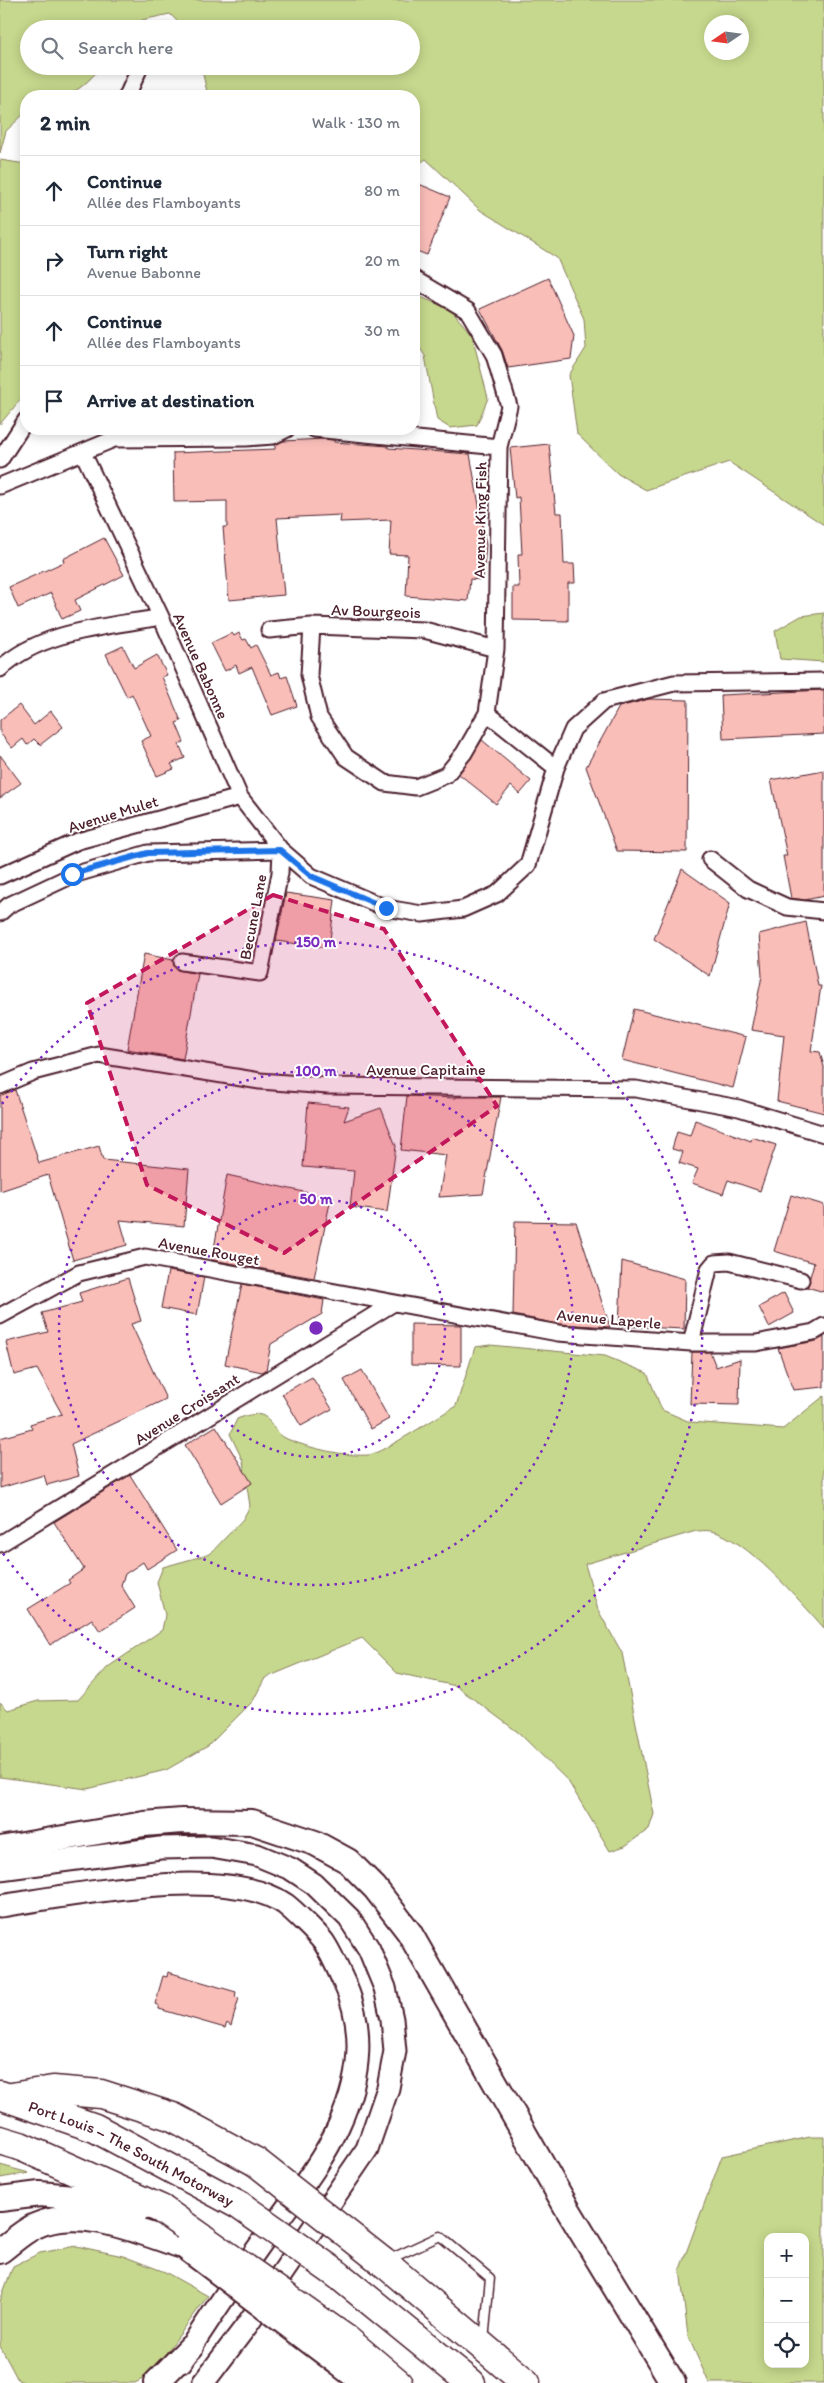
<!DOCTYPE html>
<html lang="en">
<head>
<meta charset="utf-8">
<style>
	body { margin:0; font-family:Itim,sans-serif; background:#f2f2f3; color:#1f2937 }
	.controls { position:absolute; right:15px; bottom:15px; display:grid; overflow:hidden; border-radius:10px; box-shadow:0 2px 12px #0003 }
	.controls button { width:45px; height:45px; display:grid; place-items:center; padding:0; border:0; border-bottom:1px solid #e0e1e3; background:#fff; color:#1f2937; font:25px sans-serif }
	.compass { position:absolute; left:704px; top:15px; width:45px; height:45px; border-radius:50%; background:#fff; box-shadow:0 2px 12px #0003; rotate:257deg }
	.stop { position:absolute; width:15px; height:15px; margin:-11px; border:4px solid #1a73e8; border-radius:50%; background:#fff }
	.stop.end { background:#1a73e8; border-color:#fff; box-shadow:0 1px 5px #0008 }
	.list { margin:0; padding:0; list-style:none }
	h2 { display:flex; justify-content:space-between; align-items:center; height:65px; margin:0; padding:0 20px; font-size:21px }
	h2 small { font-size:16px; font-weight:400; color:#747a83 }
	.list li { display:grid; grid-template-columns:32px 1fr auto; gap:15px; align-items:center; box-sizing:border-box; height:70px; padding:0 20px; border-top:1px solid #e0e1e3 }
	.list b { display:block; font-size:19px; white-space:nowrap }
	.list p { margin:0; font-size:16px; white-space:nowrap; color:#747a83 }
	.list em { font-size:16px; font-style:normal; color:#747a83 }
	.icon { flex:none; width:28px; height:28px; fill:none; stroke:currentColor; stroke-width:2; stroke-linecap:round; stroke-linejoin:round }
	.map { position:relative; flex:none; width:824px; height:2383px; overflow:hidden }
	.search { position:absolute; background:#fff; box-shadow:0 2px 12px #0003; left:20px; top:20px; width:400px; height:55px; display:flex; align-items:center; gap:12px; box-sizing:border-box; padding:0 18px; border-radius:28px; color:#747a83; font-size:19px }
	.panel { position:absolute; background:#fff; box-shadow:0 2px 12px #0003; left:20px; top:90px; width:400px; height:345px; border-radius:20px }
	.map>svg:first-child { display:block }
	.green { fill:#c6d88d; stroke:#887c5c; fill-rule:evenodd }
	.building { fill:#fabeb9; stroke:#4a1f2b }
	.lines { fill:none; stroke-linecap:round; stroke-linejoin:round }
	.lane-casing { stroke:#4a1f2b; stroke-width:11 }
	.street-casing { stroke:#4a1f2b; stroke-width:19 }
	.secondary-casing { stroke:#4a1f2b; stroke-width:25 }
	.primary-casing { stroke:#4a1f2b; stroke-width:28 }
	.highway-casing { stroke:#4a1f2b; stroke-width:31 }
	.lane { stroke:#fff; stroke-width:8 }
	.street { stroke:#fff; stroke-width:15 }
	.secondary { stroke:#fff; stroke-width:21 }
	.primary { stroke:#fff; stroke-width:24 }
	.highway { stroke:#fff; stroke-width:28 }
	.primary-bridge-casing { stroke:#4a1f2b; stroke-width:28; stroke-linecap:butt }
	.highway-bridge-casing { stroke:#4a1f2b; stroke-width:31; stroke-linecap:butt }
	.primary-bridge { stroke:#fff; stroke-width:24 }
	.highway-bridge { stroke:#fff; stroke-width:28 }
	.route { stroke:#1a73e8; stroke-width:6 }
	.marked { fill:#c2185b; fill-opacity:0.2; stroke:#c2185b; stroke-width:4; stroke-dasharray:10 6; stroke-linejoin:round }
	.ring { fill:none; stroke:#7b2cbf; stroke-width:2.5; stroke-dasharray:2.5 5 }
	.labels { text-anchor:middle; dominant-baseline:central; stroke-width:4; stroke-linejoin:round; paint-order:stroke }
	.street-label { font-size:16px; fill:#4a1f2b; stroke:#fff }
	.centre { fill:#7b2cbf; stroke:#fff; stroke-width:2.5 }
	.ring-label { font-size:15px; text-anchor:middle; font-weight:bold; fill:#7b2cbf; stroke:#fff; stroke-width:4; stroke-linejoin:round; paint-order:stroke }
</style>
</head>
<body>
<div class="map">
<svg width="824" height="2383" viewBox="0 0 824 2383">
	<rect width="100%" height="100%" fill="#fff"/>
	<filter id="ink" filterUnits="userSpaceOnUse"><feTurbulence type="fractalNoise" baseFrequency=".02" numOctaves="2"/><feDisplacementMap in="SourceGraphic" scale="10" xChannelSelector="R" yChannelSelector="G"/><feConvolveMatrix kernelMatrix="1 2 1 2 8 2 1 2 1" color-interpolation-filters="sRGB"/></filter>
	<g filter="url(#ink)">
		<path class="green" d="M 0,0 L 824,0 L 824,525 L 729,462 L 646,490 L 618,474 L 577,434 L 569,375 L 586,348 L 584,319 L 557,258 L 480,210 L 426,159 L 414,167 L 414,96 L 208,96 L 201,66 L 411,66 L 411,29 L 185,29 L 170,14 L 142,20 L 135,29 L 29,29 L 29,66 L 102,66 C 73,99 69,96 26,96 L 26,112 L 6,131 L 0,153 ZM 712,22 L 742,22 L 742,52 L 712,52 Z
			M 0,160 L 26,164 L 26,393 L 0,424 Z
			M 414,294 L 451,310 L 472,335 L 488,398 L 477,425 L 450,428 L 437,420 L 425,356 L 414,339 Z
			M 824,613 L 824,662 L 780,659 L 775,631 L 801,616 Z
			M 490,1345 L 605,1356 L 647,1373 L 662,1410 L 690,1422 L 783,1429 L 824,1396 L 824,1628 C 801,1602 745,1537 711,1531 C 706,1530 701,1531 696,1531 L 585,1564 L 598,1610 L 622,1653 L 654,1814 L 649,1829 L 625,1846 L 610,1851 L 568,1781 L 519,1733 L 456,1686 L 397,1673 L 362,1638 L 265,1678 L 253,1701 L 208,1746 L 166,1770 L 87,1789 L 0,1777 L 0,1702 L 8,1710 L 38,1701 L 78,1700 L 108,1667 L 162,1630 L 165,1615 L 157,1582 L 163,1567 L 210,1554 L 243,1519 L 250,1506 L 243,1461 L 230,1434 L 237,1419 C 275,1404 265,1429 287,1439 C 308,1448 347,1457 369,1455 C 382,1453 440,1415 456,1406 L 475,1347 Z
			M 810,2137 L 824,2137 L 824,2383 L 709,2383 L 688,2336 L 680,2269 L 722,2156 ZM 768,2237 L 805,2237 L 805,2364 L 768,2364 Z
			M 0,2165 L 29,2173 L 0,2178 Z
			M 76,2246 L 123,2256 L 165,2272 L 208,2296 L 150,2375 L 135,2383 L 26,2383 L 18,2380 L 0,2346 L 0,2301 L 13,2266 L 40,2253 Z"/>
		<path class="building" d="M 414,182 L 450,197 L 427,255 L 414,250 Z
			M 548,278 L 574,336 L 571,359 L 508,368 L 502,350 L 480,309 Z
			M 323,439 L 334,440 L 334,442 L 388,446 L 388,448 L 470,454 L 486,545 L 483,580 L 470,579 L 468,601 L 406,596 L 408,555 L 389,554 L 391,520 L 340,522 L 341,515 L 277,518 L 284,595 L 229,600 L 223,527 L 227,527 L 227,501 L 174,502 L 173,453 L 275,449 L 275,445 L 283,441 Z
			M 549,444 L 556,513 L 562,513 L 564,564 L 574,564 L 575,583 L 568,583 L 568,621 L 513,620 L 513,587 L 519,587 L 518,554 L 522,554 L 519,497 L 515,498 L 510,448 Z
			M 104,538 L 124,575 L 75,600 L 80,611 L 62,619 L 51,593 L 18,608 L 9,587 L 64,562 L 63,559 Z
			M 232,633 L 234,636 L 239,633 L 243,640 L 246,639 L 251,648 L 256,645 L 271,675 L 279,672 L 281,678 L 287,676 L 297,706 L 272,715 L 252,667 L 239,673 L 236,665 L 225,671 L 211,643 Z
			M 123,646 L 134,668 L 157,655 L 167,675 L 162,677 L 181,721 L 176,723 L 184,742 L 179,744 L 185,758 L 171,764 L 174,769 L 157,776 L 141,741 L 151,736 L 132,694 L 127,697 L 106,654 Z
			M 824,690 L 824,734 L 723,739 L 721,695 Z
			M 649,699 L 688,700 L 687,852 L 617,851 L 586,767 L 619,707 Z
			M 19,705 L 34,725 L 51,711 L 63,727 L 40,745 L 34,739 L 27,745 L 23,739 L 12,748 L 0,733 L 0,720 Z
			M 482,740 L 531,781 L 520,794 L 511,786 L 496,804 L 459,774 Z
			M 0,755 L 21,783 L 0,798 Z
			M 824,770 L 824,896 L 805,900 L 791,898 L 783,856 L 787,856 L 771,780 Z
			M 682,869 L 730,903 L 710,976 L 654,939 Z
			M 286,893 L 335,900 L 329,948 L 276,941 Z
			M 806,922 L 818,986 L 821,986 L 811,1051 L 820,1052 L 824,1067 L 824,1113 L 777,1101 L 784,1035 L 751,1030 L 762,976 L 759,934 Z
			M 144,954 L 173,960 L 177,970 L 198,974 L 183,1059 L 127,1049 Z
			M 634,1009 L 746,1037 L 733,1088 L 622,1060 Z
			M 15,1090 L 39,1163 L 99,1146 L 103,1160 L 189,1169 L 184,1226 L 120,1220 L 127,1245 L 73,1260 L 48,1175 L 0,1191 L 0,1095 Z
			M 407,1096 L 456,1098 L 456,1097 L 501,1097 L 483,1194 L 439,1197 L 446,1155 L 401,1150 Z
			M 308,1103 L 349,1107 L 344,1121 L 381,1108 L 396,1146 L 387,1212 L 350,1207 L 354,1171 L 303,1167 Z
			M 695,1120 L 751,1141 L 752,1137 L 776,1145 L 760,1191 L 728,1180 L 723,1194 L 692,1183 L 698,1169 L 679,1163 L 683,1152 L 672,1149 L 677,1132 L 690,1136 Z
			M 227,1175 L 331,1198 L 314,1278 L 212,1260 Z
			M 791,1195 L 824,1205 L 824,1292 L 807,1287 L 814,1263 L 774,1251 Z
			M 515,1221 L 576,1222 L 610,1327 L 559,1324 L 513,1315 Z
			M 622,1261 L 685,1279 L 684,1329 L 619,1326 Z
			M 168,1271 L 204,1277 L 197,1315 L 161,1308 Z
			M 128,1278 L 141,1321 L 131,1324 L 166,1399 L 71,1444 L 79,1476 L 47,1485 L 44,1475 L 0,1488 L 0,1438 L 32,1429 L 30,1424 L 62,1414 L 37,1369 L 14,1375 L 6,1342 L 48,1332 L 42,1313 L 82,1302 L 79,1293 Z
			M 242,1284 L 324,1300 L 322,1314 L 271,1344 L 266,1370 L 262,1372 L 225,1364 Z
			M 784,1293 L 794,1313 L 769,1327 L 759,1307 Z
			M 411,1324 L 461,1325 L 461,1366 L 411,1365 Z
			M 824,1337 L 824,1387 L 793,1390 L 778,1348 L 816,1341 Z
			M 692,1352 L 710,1352 L 716,1367 L 740,1359 L 739,1405 L 690,1404 Z
			M 362,1370 L 389,1419 L 371,1429 L 344,1380 Z
			M 312,1377 L 332,1409 L 301,1426 L 282,1394 Z
			M 216,1426 L 252,1483 L 221,1503 L 185,1445 Z
			M 130,1475 L 177,1550 L 147,1569 L 143,1562 L 125,1574 L 121,1585 L 135,1608 L 100,1631 L 92,1619 L 50,1645 L 28,1609 L 70,1583 L 68,1580 L 84,1569 L 54,1522 Z
			M 168,1972 L 236,1992 L 235,1997 L 239,1998 L 231,2026 L 227,2023 L 225,2028 L 159,2009 L 159,2006 L 155,2004 L 163,1976 L 167,1977 Z"/>
		<g class="lines">
			<g class="lane-casing">
				<path id="lane" d="M 390,2259 L 440,2236 L 490,2278 L 484,2341"/>
			</g>
			<g class="street-casing">
				<path id="street" d="M 127,96 L 140,67
					M 414,279 L 468,311 L 494,355 L 509,406 L 499,447 L 496,649 L 487,713 L 556,768
					M 314,429 L 499,447
					M 83,453 L 161,617 L 240,797 L 281,850 L 311,876 L 386,908 L 422,914 L 463,909 L 497,894 L 528,865 L 556,768 L 573,729 L 604,701 L 674,683 L 824,681
					M 0,460 L 26,420
					M 0,486 L 114,439 L 246,438 L 273,436 L 287,429
					M 312,626 L 309,675 L 319,717 L 346,757 L 385,783 L 416,787 L 446,775 L 464,753 L 487,713
					M 269,630 L 312,626 L 424,630 L 496,649
					M 0,669 C 41,630 107,627 161,617
					M 710,859 L 748,889 L 787,907 L 824,911
					M 0,876 L 78,841 L 240,797
					M 0,913 L 9,905 L 73,875 L 148,853 L 281,850 L 280,873 L 260,973 L 182,962
					M 0,1086 L 33,1072 L 99,1055 L 260,1081 L 328,1086 L 636,1089 L 739,1108 L 824,1134
					M 0,1316 L 79,1273 L 145,1257 L 558,1333 L 691,1343 L 756,1343 L 814,1332 L 824,1326
					M 691,1343 L 709,1269 L 714,1263 L 729,1262 L 801,1280
					M 0,1544 L 392,1304"/>
			</g>
			<g class="secondary-casing">
				<path id="secondary" d="M 0,1869 L 160,1848 L 211,1847 L 257,1855 L 291,1869 L 314,1884 L 349,1918 L 369,1949 L 385,1988 L 392,2019 L 395,2051 L 388,2088 L 367,2149 L 247,2325 L 203,2383
					M 0,1906 C 69,1896 226,1863 285,1904 C 293,1910 320,1936 325,1944 C 332,1955 337,1967 342,1978 C 366,2026 361,2077 339,2125 C 322,2164 292,2200 267,2235 C 237,2277 209,2319 181,2362"/>
			</g>
			<g class="primary-casing">
				<path id="primary" d="M 0,1849 L 144,1824 L 182,1821 L 252,1822 L 315,1843 L 348,1861 L 375,1888 L 409,1932 L 567,2208 L 673,2383
					M 0,2199 L 40,2194 L 84,2198 L 134,2217
					M 0,2251 C 11,2243 22,2232 35,2226 C 82,2205 139,2232 185,2247
					M 337,2362 L 364,2383
					M 156,2383 L 191,2347"/>
			</g>
			<g class="highway-casing">
				<g id="highway">
					<path id="s1" d="M 0,2095 L 95,2128 L 239,2205"/>
					<path d="M 12,2097 L 53,2090 L 101,2094 L 173,2117 L 256,2162"/>
					<path d="M 0,2140 L 20,2146 L 161,2209"/>
					<path d="M 383,2262 L 526,2383"/>
					<path d="M 337,2274 L 471,2383"/>
					<path d="M 347,2340 L 398,2383"/>
				</g>
			</g>
			<use href="#lane" class="lane"/>
			<use href="#street" class="street"/>
			<use href="#secondary" class="secondary"/>
			<use href="#primary" class="primary"/>
			<use href="#highway" class="highway"/>
			<g class="primary-bridge-casing">
				<path id="primary-bridge" d="M 185,2247 L 337,2362"/>
			</g>
			<g class="highway-bridge-casing">
				<path id="highway-bridge" d="M 256,2162 L 383,2262
					M 239,2205 L 337,2274
					M 161,2209 L 347,2340"/>
			</g>
			<use href="#primary-bridge" class="primary-bridge"/>
			<use href="#highway-bridge" class="highway-bridge"/>
		</g>
	</g>
	<g class="lines" filter="url(#ink)">
		<path class="route" d="M 72,874 L 148,853 L 280,850 L 311,876 L 386,908"/>
	</g>
	<path class="marked" d="M 273,895 L 384,929 L 497,1106 L 284,1253 L 147,1185 L 87,1003 Z"/>
	<g class="ring">
		<circle cx="316" cy="1328" r="129"/>
		<circle cx="316" cy="1328" r="257"/>
		<path d="M2 1104A386 386 0 1 1 2 1552"/>
	</g>
	<g class="labels">
		<g class="street-label">
			<text transform="translate(480 520) rotate(-89)">Avenue King Fish</text>
			<text transform="translate(376 611) rotate(2)">Av Bourgeois</text>
			<text transform="translate(201 666) rotate(66)">Avenue Babonne</text>
			<text transform="translate(113 814) rotate(-17)">Avenue Mulet</text>
			<text transform="translate(253 917) rotate(-79)">Becune Lane</text>
			<text x="426" y="1069">Avenue Capitaine</text>
			<text transform="translate(209 1251) rotate(10)">Avenue Rouget</text>
			<text transform="translate(609 1319) rotate(5)">Avenue Laperle</text>
			<text transform="translate(187 1409) rotate(-32)">Avenue Croissant</text>
			<text stroke="none"><textPath href="#s1" startOffset="144">Port Louis – The South Motorway</textPath></text>
		</g>
	</g>
	<circle cx="316" cy="1328" r="8" class="centre"/>
	<g class="ring-label">
		<text x="316" y="947">150 m</text>
		<text x="316" y="1076">100 m</text>
		<text x="316" y="1204">50 m</text>
	</g>
</svg>
<div class="controls">
<button>+</button>
<button>−</button>
<button><svg class="icon" aria-label="locate" viewBox="0 0 24 24"><circle cx="12" cy="12" r="6"/><path d="M12 2v4M12 18v4M2 12h4M18 12h4"/></svg></button>
</div>
<svg class="compass" viewBox="-18 -18 36 36"><path d="M0-13l5 13h-10z" fill="#e53935"/><path d="M0 13l5-13h-10z" fill="#747a83"/></svg>
<div class="stop" style="left:72px;top:874px"></div>
<div class="stop end" style="left:386px;top:908px"></div>
<div class="search"><svg class="icon" aria-label="search" viewBox="0 0 24 24"><circle cx="10" cy="10" r="6"/><path d="M15 15l6 6"/></svg>Search here</div>
<section class="panel">
<h2>2 min<small>Walk · 130 m</small></h2>
<ul class="list">
<li><svg class="icon" aria-label="ahead" viewBox="0 0 24 24"><path d="M12 20V5M6 11l6-6 6 6"/></svg><div><b>Continue</b><p>Allée des Flamboyants</p></div><em>80 m</em></li>
<li><svg class="icon" aria-label="right" viewBox="0 0 24 24"><path d="M7 20v-9h11M14 6l5 5-5 5"/></svg><div><b>Turn right</b><p>Avenue Babonne</p></div><em>20 m</em></li>
<li><svg class="icon" aria-label="ahead" viewBox="0 0 24 24"><path d="M12 20V5M6 11l6-6 6 6"/></svg><div><b>Continue</b><p>Allée des Flamboyants</p></div><em>30 m</em></li>
<li><svg class="icon" aria-label="arrive" viewBox="0 0 24 24"><path d="M6 21V4h12l-3 4 3 4H6"/></svg><div><b>Arrive at destination</b></div></li>
</ul>
</section>
</div>
</body>
</html>
